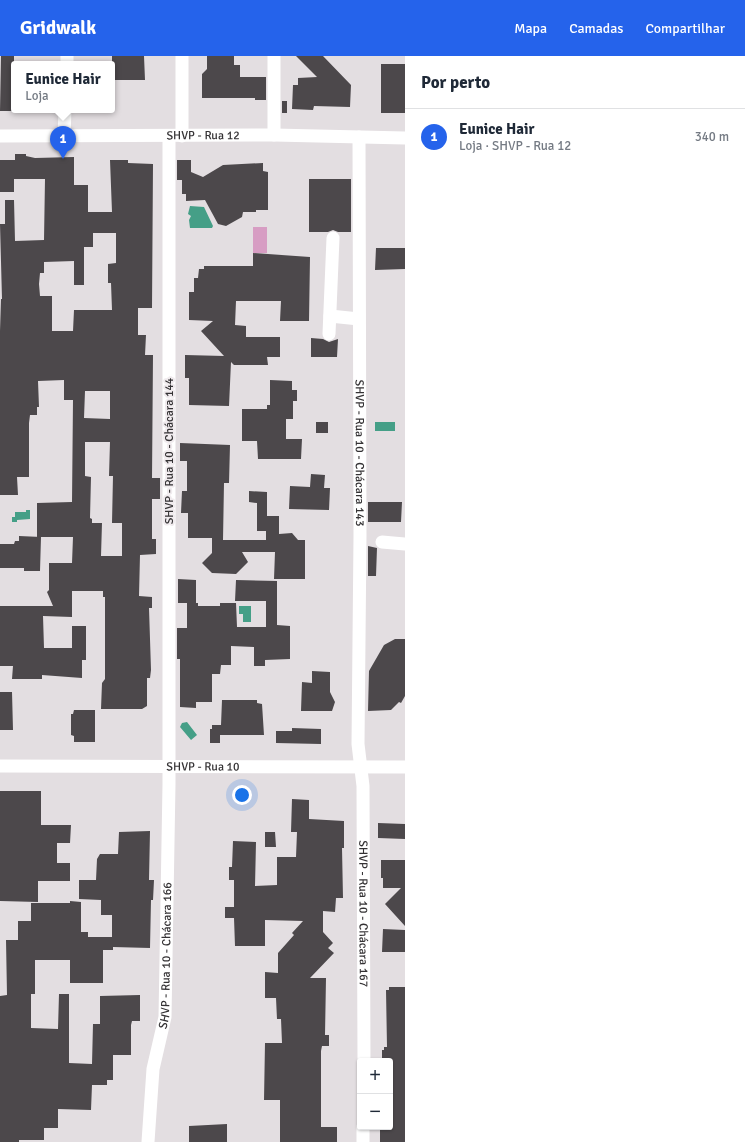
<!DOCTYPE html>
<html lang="pt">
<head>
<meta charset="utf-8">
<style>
	body { margin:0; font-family:Signika,sans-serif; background:#f6f6f7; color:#1f2937 }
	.controls { position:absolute; right:12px; bottom:12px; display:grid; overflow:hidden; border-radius:4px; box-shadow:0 1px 3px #0004 }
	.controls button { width:36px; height:36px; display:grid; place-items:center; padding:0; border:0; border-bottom:1px solid #e0e1e3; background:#fff; color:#1f2937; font:20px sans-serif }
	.you { position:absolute; left:242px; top:739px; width:14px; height:14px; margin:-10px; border:3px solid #fff; border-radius:50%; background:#1a73e8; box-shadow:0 0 0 6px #1a73e833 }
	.badge { display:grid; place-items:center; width:26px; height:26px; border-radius:50%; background:#2563eb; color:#fff; font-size:13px; font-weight:700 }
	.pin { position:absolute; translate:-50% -33px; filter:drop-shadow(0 1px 2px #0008) }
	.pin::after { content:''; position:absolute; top:21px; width:14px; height:12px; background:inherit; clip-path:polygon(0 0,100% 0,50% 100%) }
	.popup { position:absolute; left:11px; top:5px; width:104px; height:52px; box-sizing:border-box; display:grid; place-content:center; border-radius:4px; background:#fff; filter:drop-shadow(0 1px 3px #0005); font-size:13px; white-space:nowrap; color:#747a83 }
	.popup b { font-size:15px; color:#1f2937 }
	.popup::after { content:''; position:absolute; left:50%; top:100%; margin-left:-8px; border:8px solid transparent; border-top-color:#fff }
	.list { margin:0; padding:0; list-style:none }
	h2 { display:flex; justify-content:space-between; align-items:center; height:52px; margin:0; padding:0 16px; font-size:17px }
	h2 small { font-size:13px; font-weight:400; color:#747a83 }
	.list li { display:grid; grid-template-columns:26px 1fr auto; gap:12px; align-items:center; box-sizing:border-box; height:56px; padding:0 16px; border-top:1px solid #e0e1e3 }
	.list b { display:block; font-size:15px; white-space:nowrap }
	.list p { margin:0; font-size:13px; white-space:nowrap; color:#747a83 }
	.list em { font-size:13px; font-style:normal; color:#747a83 }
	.map { position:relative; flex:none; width:405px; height:1086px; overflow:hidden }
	header { display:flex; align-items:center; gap:24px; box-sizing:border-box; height:56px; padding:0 20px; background:#2563eb; color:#fff }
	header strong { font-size:19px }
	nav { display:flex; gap:22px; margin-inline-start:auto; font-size:14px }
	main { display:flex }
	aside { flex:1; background:#fff }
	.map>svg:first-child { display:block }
	.green { fill:#d79dc3 }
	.water { fill:#459f87 }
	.building { fill:#4c484b; fill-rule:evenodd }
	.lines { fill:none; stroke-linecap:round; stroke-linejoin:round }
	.minor { stroke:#fff; stroke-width:13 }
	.labels { text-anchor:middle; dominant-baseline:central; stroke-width:4; stroke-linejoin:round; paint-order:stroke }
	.street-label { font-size:12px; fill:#343234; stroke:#f0ebee }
</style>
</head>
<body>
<header>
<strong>Gridwalk</strong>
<nav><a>Mapa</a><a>Camadas</a><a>Compartilhar</a></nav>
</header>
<main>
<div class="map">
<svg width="405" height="1086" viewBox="0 0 405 1086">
	<rect width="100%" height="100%" fill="#e3dee1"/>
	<path class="green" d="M 253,171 L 267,171 L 267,197 L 253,197 Z"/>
	<path class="water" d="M 190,150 L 204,151 L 213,170 L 212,172 L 190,172 L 189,164 L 191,160 L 188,158 Z
		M 375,366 L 395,366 L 395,375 L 375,375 Z
		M 26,454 L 30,454 L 30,463 L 17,464 L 17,466 L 12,466 L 12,461 L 15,461 L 15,456 L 26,456 Z
		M 239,550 L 251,550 L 251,566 L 243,566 L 243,558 L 239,558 Z
		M 187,666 L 197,679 L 191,684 L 180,671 L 182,667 Z"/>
	<path class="building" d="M 1,0 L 14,0 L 14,55 L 0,55 Z
		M 112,0 L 144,0 L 145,24 L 112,24 Z
		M 207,0 L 234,0 L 234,9 L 240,9 L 240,21 L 266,21 L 266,44 L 255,44 L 255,42 L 202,42 L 202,18 L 207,13 Z
		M 296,0 L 323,0 L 351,29 L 350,51 L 314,50 L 313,54 L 292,53 L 293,29 L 298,29 L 298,22 L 317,21 Z
		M 381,8 L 405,8 L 405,57 L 381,57 Z
		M 282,45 L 287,45 L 287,57 L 282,57 Z
		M 15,98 L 26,98 L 26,100 L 35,102 L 74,101 L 74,129 L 88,129 L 88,156 L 112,156 L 110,104 L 128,104 L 128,107 L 153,108 L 152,252 L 138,252 L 138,279 L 146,279 L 145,299 L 153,299 L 152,422 L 160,422 L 160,443 L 152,443 L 152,483 L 156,483 L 156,498 L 140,499 L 139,540 L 152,541 L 152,552 L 149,552 L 151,614 L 150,622 L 147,622 L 147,650 L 142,653 L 101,653 L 102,627 L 105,623 L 105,541 L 103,541 L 103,535 L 72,535 L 72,561 L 43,560 L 44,592 L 72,592 L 72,570 L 86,570 L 86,604 L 82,604 L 82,622 L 42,619 L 42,623 L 12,623 L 13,610 L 0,610 L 0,550 L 53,550 L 47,536 L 49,534 L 49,507 L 72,507 L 73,481 L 37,481 L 37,447 L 72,446 L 73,344 L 64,344 L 64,324 L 38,325 L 39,351 L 37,351 L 37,359 L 30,359 L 29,367 L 29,421 L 17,421 L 18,439 L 0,439 L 0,275 L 1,243 L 2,243 L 0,168 L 5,168 L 5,144 L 14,144 L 15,185 L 44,184 L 45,123 L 14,123 L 14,136 L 0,136 L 0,104 L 15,104 ZM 93,177 L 116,177 L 116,207 L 108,208 L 108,227 L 111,227 L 112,254 L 74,254 L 73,275 L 52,275 L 52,240 L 40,240 L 39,228 L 40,217 L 44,217 L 44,206 L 74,205 L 74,229 L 84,229 L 84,191 L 93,191 ZM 85,335 L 110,335 L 110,363 L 84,362 ZM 85,386 L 110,386 L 109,420 L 113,420 L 112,467 L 122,467 L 122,500 L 101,500 L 102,467 L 92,467 L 92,463 L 90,462 L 91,421 L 85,420 Z
		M 177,104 L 191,104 L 191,116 L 203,121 L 223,109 L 263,107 L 263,115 L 268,116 L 268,154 L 256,154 L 256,156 L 243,156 L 242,161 L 226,170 L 218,168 L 205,144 L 186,145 L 186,138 L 182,138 L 182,124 L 177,124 Z
		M 309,123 L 351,123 L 351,176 L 338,176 L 333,174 L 328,176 L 309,176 Z
		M 376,192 L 405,192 L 405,213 L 375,214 Z
		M 253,197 L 310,201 L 309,265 L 280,265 L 281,245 L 236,245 L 235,269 L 246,270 L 246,281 L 280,281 L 280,301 L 267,301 L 268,309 L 234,309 L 231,306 L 229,350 L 189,349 L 189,322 L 185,322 L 185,299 L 224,300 L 201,275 L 213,265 L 189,264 L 189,236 L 194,236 L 194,222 L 198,222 L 199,213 L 204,213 L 204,210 L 253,210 Z
		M 311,282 L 323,283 L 329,286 L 338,283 L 337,301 L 311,301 Z
		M 270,324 L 292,325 L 292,334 L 297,334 L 297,345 L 293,345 L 293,363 L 286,363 L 286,383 L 302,383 L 301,403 L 258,403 L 257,385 L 242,385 L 242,353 L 267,353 L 267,349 L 270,349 Z
		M 316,366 L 328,366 L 328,377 L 316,377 Z
		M 180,387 L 230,389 L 229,427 L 224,427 L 223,484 L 266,484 L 266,475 L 257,475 L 257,447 L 249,446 L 249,435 L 267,436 L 267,460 L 279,460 L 279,478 L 292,477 L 298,484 L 305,484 L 305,523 L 274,523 L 275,496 L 242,496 L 248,506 L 236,518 L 212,517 L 202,507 L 212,497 L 212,482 L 188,482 L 188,457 L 181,457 L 182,435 L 187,435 L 187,405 L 180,405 Z
		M 311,418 L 325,419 L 324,432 L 330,432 L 329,454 L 289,453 L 290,430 L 310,431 Z
		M 368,446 L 402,446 L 401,466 L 368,466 Z
		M 19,480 L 41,481 L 40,515 L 24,515 L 24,512 L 0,512 L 0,488 L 14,488 L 15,485 L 19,485 Z
		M 368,490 L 377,492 L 376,520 L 368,520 Z
		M 178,523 L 196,524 L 196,547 L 198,547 L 198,550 L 220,550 L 220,547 L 236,547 L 237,571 L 266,571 L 266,545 L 235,545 L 236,524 L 277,525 L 277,569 L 290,570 L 290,603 L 265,604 L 265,610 L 254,610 L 254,591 L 231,590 L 231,609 L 221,609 L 220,618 L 212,618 L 212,646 L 196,646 L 196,652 L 180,651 L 180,603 L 177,603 L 177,572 L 187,572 L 187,547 L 178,547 Z
		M 395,583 L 405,583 L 405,640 L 401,647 L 399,646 L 391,654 L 368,655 L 369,615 L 384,589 Z
		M 312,615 L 330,616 L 330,636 L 335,646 L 332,655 L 301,655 L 302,626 L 312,627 Z
		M 0,636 L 12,636 L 13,674 L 0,674 Z
		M 222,644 L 257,644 L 257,647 L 262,648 L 264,679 L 220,679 L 220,687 L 210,687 L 210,673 L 212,673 L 212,669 L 221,669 Z
		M 74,654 L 95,654 L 95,686 L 74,686 L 74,680 L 71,679 L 71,658 L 73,658 Z
		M 292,672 L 321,673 L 321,688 L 276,687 L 276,675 L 292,675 Z
		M 0,735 L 41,735 L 41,769 L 71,769 L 70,787 L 57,787 L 57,807 L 70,807 L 70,825 L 38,825 L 38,846 L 0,845 Z
		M 292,743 L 309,744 L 309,763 L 344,765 L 344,792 L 342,792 L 343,842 L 336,842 L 335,856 L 323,855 L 323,876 L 333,887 L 328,892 L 334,897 L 310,922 L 326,922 L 325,979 L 329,979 L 329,990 L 322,990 L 321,995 L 321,1071 L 337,1071 L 337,1086 L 280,1086 L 280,1044 L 264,1044 L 265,987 L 282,987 L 281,963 L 277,963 L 276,942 L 265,942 L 265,916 L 278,917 L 278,897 L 294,879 L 292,877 L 303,865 L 265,864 L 265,890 L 235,890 L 234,862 L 225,862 L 225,851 L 234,851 L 234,824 L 229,824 L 229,811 L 232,811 L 233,785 L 256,786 L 255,830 L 277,829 L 277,801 L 296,801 L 297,776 L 291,776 Z
		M 378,767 L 405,768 L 405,783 L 378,782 Z
		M 150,775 L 149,824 L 154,824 L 153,844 L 151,844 L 150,892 L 113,891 L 113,894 L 103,894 L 103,927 L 70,927 L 70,904 L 35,904 L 35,938 L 31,938 L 31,972 L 58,973 L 59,938 L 69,938 L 69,1007 L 92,1008 L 93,968 L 100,968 L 100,940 L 140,939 L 140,965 L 132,965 L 131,969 L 131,999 L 113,999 L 113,1024 L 107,1024 L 107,1029 L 92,1029 L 91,1054 L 58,1053 L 58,1072 L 44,1072 L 44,1084 L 19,1084 L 19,1086 L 0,1086 L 0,940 L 7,939 L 6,884 L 18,884 L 18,865 L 31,865 L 31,847 L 70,847 L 70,845 L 81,846 L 81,876 L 88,876 L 88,881 L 112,881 L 112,859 L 101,859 L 101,844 L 79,843 L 79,824 L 96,824 L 97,803 L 100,798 L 118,798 L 119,776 Z
		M 265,776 L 275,776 L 276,791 L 265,791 Z
		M 381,804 L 405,804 L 405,870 L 385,848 L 401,832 L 383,832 L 383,822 L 381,822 Z
		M 383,873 L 405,874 L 405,896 L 382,896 Z
		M 389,931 L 405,931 L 405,1086 L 380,1086 L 380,1071 L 390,1071 L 390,1005 L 382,1005 L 382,994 L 384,994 L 384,991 L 387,991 L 386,934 L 389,934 Z
		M 227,1068 L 227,1086 L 189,1086 L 189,1070 Z"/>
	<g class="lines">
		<g class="minor">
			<path d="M 182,0 L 182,80"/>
			<path d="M 274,0 L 274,79"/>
			<path d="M 67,8 L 67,0"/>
			<path id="s1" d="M 0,80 L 274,79 L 405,82"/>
			<path d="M 64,81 L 65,54"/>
			<path id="s2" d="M 359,81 L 360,480 L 358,688 L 363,730 L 364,1005"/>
			<path d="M 330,260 L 359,263"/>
			<path d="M 329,278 L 333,182"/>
			<path d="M 382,486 L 405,488"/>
			<path id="s3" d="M 0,710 L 405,711"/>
			<path id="s4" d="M 148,1086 L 153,1013 L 165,961 L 169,728 L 169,80"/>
			<path d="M 363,1086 L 363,1071"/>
		</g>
	</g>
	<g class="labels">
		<g class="street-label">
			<text stroke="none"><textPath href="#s1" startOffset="203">SHVP - Rua 12</textPath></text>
			<text transform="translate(169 395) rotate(-90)">SHVP - Rua 10 - Chácara 144</text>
			<text stroke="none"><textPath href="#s2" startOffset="316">SHVP - Rua 10 - Chácara 143</textPath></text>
			<text stroke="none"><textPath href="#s3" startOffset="203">SHVP - Rua 10</textPath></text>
			<text stroke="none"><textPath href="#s2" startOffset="777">SHVP - Rua 10 - Chácara 167</textPath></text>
			<text stroke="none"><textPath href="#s4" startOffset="188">SHVP - Rua 10 - Chácara 166</textPath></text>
		</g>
	</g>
</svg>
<div class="controls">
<button>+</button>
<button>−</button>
</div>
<div class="you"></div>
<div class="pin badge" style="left:63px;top:103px">1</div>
<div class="popup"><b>Eunice Hair</b>Loja</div>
</div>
<aside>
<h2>Por perto<small></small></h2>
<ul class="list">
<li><span class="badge">1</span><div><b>Eunice Hair</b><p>Loja · SHVP - Rua 12</p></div><em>340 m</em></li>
</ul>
</aside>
</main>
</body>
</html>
